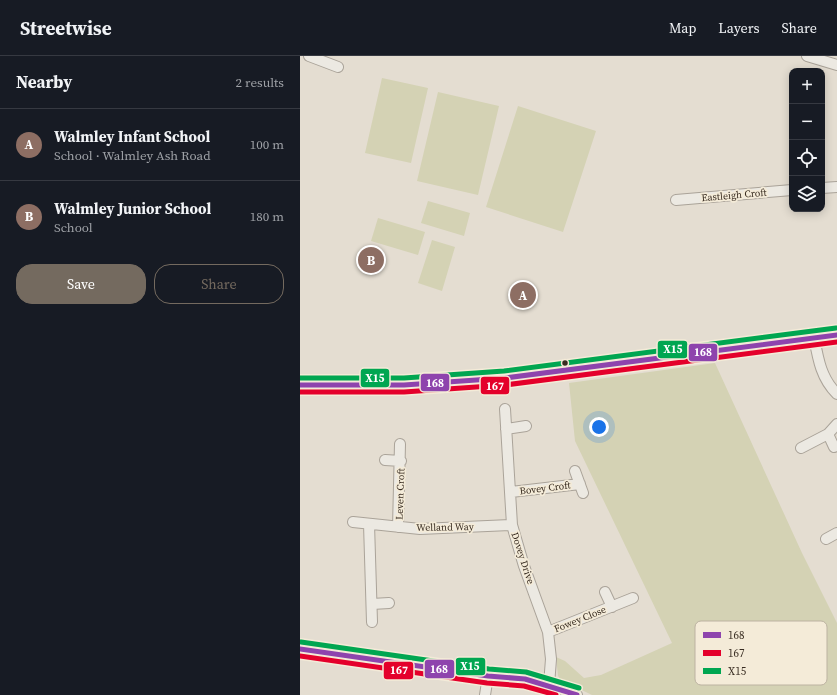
<!DOCTYPE html>
<html lang="en">
<head>
<meta charset="utf-8">
<style>
	body { margin:0; font-family:"Source Serif 4",serif; background:#20242c; color:#f1f3f6 }
	.controls { position:absolute; right:12px; top:12px; display:grid; overflow:hidden; border-radius:8px; box-shadow:0 2px 10px #0003 }
	.controls button { width:36px; height:36px; display:grid; place-items:center; padding:0; border:0; border-bottom:1px solid #363941; background:#171b24; color:#f1f3f6; font:20px sans-serif }
	.you { position:absolute; left:299px; top:371px; width:14px; height:14px; margin:-10px; border:3px solid #fff; border-radius:50%; background:#1a73e8; box-shadow:0 0 0 6px #1a73e833 }
	.badge { display:grid; place-items:center; width:26px; height:26px; border-radius:50%; background:#746a5f; color:#fff; font-size:13px; font-weight:700 }
	.pin { position:absolute; translate:-50% -50%; border:2px solid #fff; box-shadow:0 1px 4px #0006 }
	.list { margin:0; padding:0; list-style:none }
	h2 { display:flex; justify-content:space-between; align-items:center; height:52px; margin:0; padding:0 16px; font-size:17px }
	h2 small { font-size:13px; font-weight:400; color:#9ea1a6 }
	.list li { display:grid; grid-template-columns:26px 1fr auto; gap:12px; align-items:center; box-sizing:border-box; height:72px; padding:0 16px; border-top:1px solid #363941 }
	.list b { display:block; font-size:15px; white-space:nowrap }
	.list p { margin:0; font-size:13px; white-space:nowrap; color:#9ea1a6 }
	.list em { font-size:13px; font-style:normal; color:#9ea1a6 }
	.actions { display:flex; gap:8px; padding:12px 16px }
	.actions a { flex:1; padding:9px 0; border:1px solid #746a5f; border-radius:16px; text-align:center; font-size:14px; color:#746a5f }
	.actions .main { background:#746a5f; color:#fff }
	.icon { flex:none; width:22px; height:22px; fill:none; stroke:currentColor; stroke-width:2; stroke-linecap:round; stroke-linejoin:round }
	.map { position:relative; flex:none; width:537px; height:639px; overflow:hidden }
	header { display:flex; align-items:center; gap:24px; box-sizing:border-box; height:56px; padding:0 20px; background:#171b24; border-bottom:1px solid #363941 }
	header strong { font-size:19px }
	nav { display:flex; gap:22px; margin-inline-start:auto; font-size:14px }
	main { display:flex }
	aside { flex:1; background:#171b24 }
	.map>svg:first-child { display:block }
	.green { fill:#d4d2b4 }
	.lines { fill:none; stroke-linecap:round; stroke-linejoin:round }
	.minor-casing { stroke:#aaa399; stroke-width:12 }
	.tertiary-casing { stroke:#aaa399; stroke-width:15 }
	.minor { stroke:#ece9e2; stroke-width:10 }
	.tertiary { stroke:#ece9e2; stroke-width:13 }
	.bus-1-casing { stroke:#f4ebd8; stroke-width:8 }
	.bus-2-casing { stroke:#f4ebd8; stroke-width:8 }
	.bus-3-casing { stroke:#f4ebd8; stroke-width:8 }
	.bus-1 { stroke:#8e44ad; stroke-width:5 }
	.bus-2 { stroke:#e4002b; stroke-width:5 }
	.bus-3 { stroke:#00a651; stroke-width:5 }
	.bus-dot { fill:#382c21; stroke:#f4ebd8; stroke-width:1.5 }
	.labels { text-anchor:middle; dominant-baseline:central; stroke-width:3.5; stroke-linejoin:round; paint-order:stroke }
	.street-label { font-size:10px; fill:#382c21; stroke:#f4ebd8 }
	.key { fill:#f4ebd8; stroke:#bcb2a1; stroke-width:1 }
	.key-label { font-size:11px; fill:#382c21 }
	.line-badge { stroke:#f4ebd8; stroke-width:1.5 }
	.badge-label { font-size:11px; text-anchor:middle; font-weight:bold; fill:#fff }
</style>
</head>
<body>
<header>
<strong>Streetwise</strong>
<nav><a>Map</a><a>Layers</a><a>Share</a></nav>
</header>
<main>
<aside>
<h2>Nearby<small>2 results</small></h2>
<ul class="list">
<li><span class="badge" style="background:#8d6e63">A</span><div><b>Walmley Infant School</b><p>School · Walmley Ash Road</p></div><em>100 m</em></li>
<li><span class="badge" style="background:#8d6e63">B</span><div><b>Walmley Junior School</b><p>School</p></div><em>180 m</em></li>
</ul>
<div class="actions"><a class="main">Save</a><a>Share</a></div>
</aside>
<div class="map">
<svg width="537" height="639" viewBox="0 0 537 639">
	<rect width="100%" height="100%" fill="#e4ddd1"/>
	<path class="green" d="M 82,22 L 128,32 L 111,107 L 65,97 Z
		M 138,36 L 199,50 L 178,139 L 117,125 Z
		M 218,50 L 296,75 L 263,176 L 186,151 Z
		M 128,145 L 170,157 L 164,180 L 121,167 Z
		M 78,162 L 125,176 L 118,199 L 71,185 Z
		M 132,184 L 155,191 L 142,235 L 118,227 Z
		M 415,307 L 502,497 L 537,567 L 537,639 L 292,639 L 261,624 L 258,620 L 256,601 L 265,605 L 284,622 L 301,619 L 372,587 L 275,385 L 269,327 Z"/>
	<g class="lines">
		<g class="minor-casing">
			<path id="minor" d="M 9,0 L 38,11
				M 507,0 L 537,9
				M 522,132 L 537,131
				M 376,144 L 492,134
				M 514,281 C 518,303 521,322 537,338
				M 205,353 L 212,469 L 224,510 L 248,576 L 251,603 L 249,629
				M 206,373 L 226,370
				M 528,378 L 534,391
				M 501,392 L 528,378 L 537,368
				M 85,404 L 101,405
				M 275,415 L 283,437
				M 211,436 L 280,428
				M 53,466 L 120,473 L 212,469
				M 69,468 L 72,566
				M 98,471 L 100,388
				M 526,483 L 537,477
				M 305,536 L 312,551
				M 72,548 L 89,547
				M 248,576 L 333,542
				M 0,593 L 188,620 L 225,623 L 249,629 L 277,639
				M 185,639 L 188,620"/>
		</g>
		<g class="tertiary-casing">
			<path id="tertiary" d="M 0,329 L 104,329 L 205,322 L 537,279"/>
		</g>
		<use href="#minor" class="minor"/>
		<use href="#tertiary" class="tertiary"/>
		<g class="bus-1-casing">
			<path id="bus-1" d="M 0,329 L 104,329 L 205,322 L 537,279
				M 0,593 L 188,620 L 225,623 L 277,639"/>
		</g>
		<g class="bus-2-casing">
			<path id="bus-2" d="M 0,336 L 104,336 L 205,329 L 537,286
				M 0,600 L 187,627 L 224,630 L 256,639"/>
		</g>
		<g class="bus-3-casing">
			<path id="bus-3" d="M 0,322 L 104,322 L 204,315 L 536,272
				M 1,586 L 189,613 L 226,616 L 279,632"/>
		</g>
		<use href="#bus-1" class="bus-1"/>
		<use href="#bus-2" class="bus-2"/>
		<use href="#bus-3" class="bus-3"/>
	</g>
	<circle class="bus-dot" cx="265" cy="307" r="3.5"/>
	<g class="labels">
		<g class="street-label">
			<text transform="translate(434 139) rotate(-5)">Eastleigh Croft</text>
			<text transform="translate(245 432) rotate(-7)">Bovey Croft</text>
			<text transform="translate(100 438) rotate(-88)">Leven Croft</text>
			<text transform="translate(145 471) rotate(-1)">Welland Way</text>
			<text transform="translate(223 502) rotate(72)">Dovey Drive</text>
			<text transform="translate(280 563) rotate(-22)">Fowey Close</text>
		</g>
	</g>
	<rect x="395" y="565" width="132" height="64" rx="6" class="key"/>
	<rect x="403" y="576" width="18" height="6" fill="#8e44ad"/>
	<rect x="403" y="594" width="18" height="6" fill="#e4002b"/>
	<rect x="403" y="612" width="18" height="6" fill="#00a651"/>
	<g class="key-label">
		<text x="428" y="583">168</text>
		<text x="428" y="601">167</text>
		<text x="428" y="619">X15</text>
	</g>
	<g class="line-badge">
		<rect x="357" y="284" width="31" height="19" rx="4" fill="#00a651"/>
		<rect x="388" y="287" width="30" height="19" rx="4" fill="#8e44ad"/>
		<rect x="60" y="312" width="30" height="20" rx="4" fill="#00a651"/>
		<rect x="120" y="317" width="30" height="19" rx="4" fill="#8e44ad"/>
		<rect x="180" y="320" width="30" height="19" rx="4" fill="#e4002b"/>
		<rect x="155" y="601" width="31" height="19" rx="4" fill="#00a651"/>
		<rect x="124" y="603" width="31" height="20" rx="4" fill="#8e44ad"/>
		<rect x="83" y="605" width="31" height="19" rx="4" fill="#e4002b"/>
	</g>
	<g class="badge-label">
		<text x="373" y="297">X15</text>
		<text x="403" y="300">168</text>
		<text x="75" y="326">X15</text>
		<text x="135" y="331">168</text>
		<text x="195" y="334">167</text>
		<text x="170" y="614">X15</text>
		<text x="139" y="617">168</text>
		<text x="99" y="618">167</text>
	</g>
</svg>
<div class="controls">
<button>+</button>
<button>−</button>
<button><svg class="icon" aria-label="locate" viewBox="0 0 24 24"><circle cx="12" cy="12" r="6"/><path d="M12 2v4M12 18v4M2 12h4M18 12h4"/></svg></button>
<button><svg class="icon" aria-label="layers" viewBox="0 0 24 24"><path d="M12 4l9 5-9 5-9-5zM3 14l9 5 9-5"/></svg></button>
</div>
<div class="you"></div>
<div class="pin badge" style="left:223px;top:239px;background:#8d6e63">A</div>
<div class="pin badge" style="left:71px;top:204px;background:#8d6e63">B</div>
</div>
</main>
</body>
</html>
